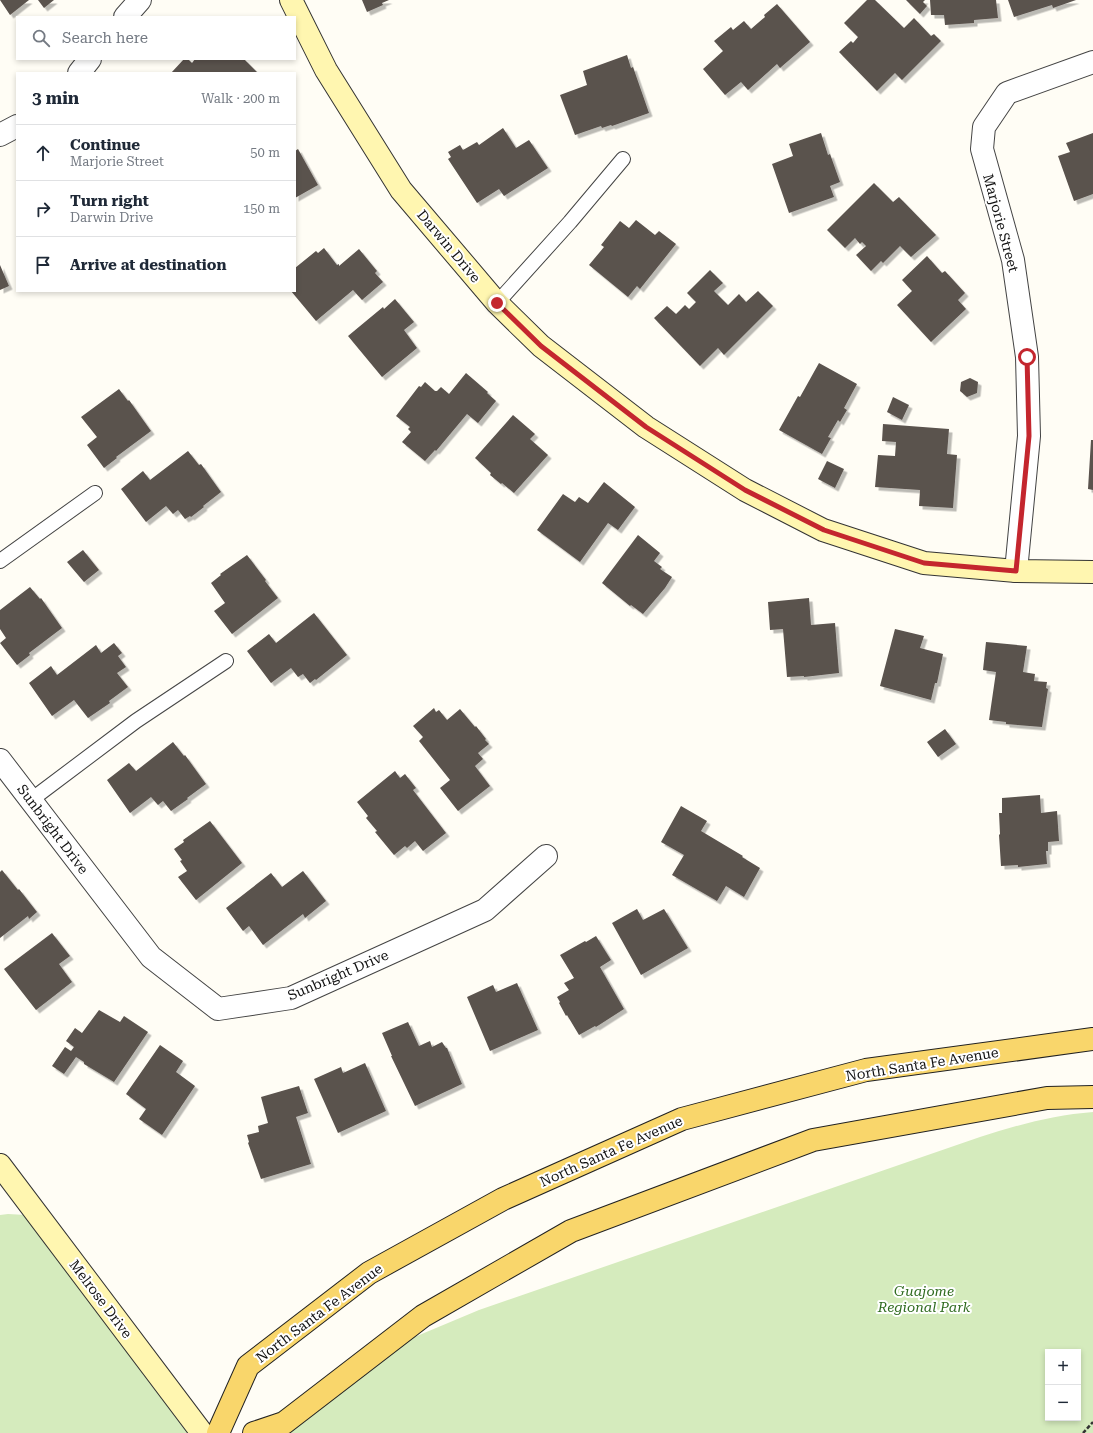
<!DOCTYPE html>
<html lang="en">
<head>
<meta charset="utf-8">
<style>
	body { margin:0; font-family:"Roboto Serif",serif; background:#f2f2f3; color:#1f2937 }
	.controls { position:absolute; right:12px; bottom:12px; display:grid; overflow:hidden; border-radius:0px; box-shadow:0 2px 6px #0003 }
	.controls button { width:36px; height:36px; display:grid; place-items:center; padding:0; border:0; border-bottom:1px solid #e0e1e3; background:#fff; color:#1f2937; font:20px sans-serif }
	.stop { position:absolute; width:12px; height:12px; margin:-9px; border:3px solid #c4262e; border-radius:50%; background:#fff }
	.stop.end { background:#c4262e; border-color:#fff; box-shadow:0 1px 4px #0008 }
	.list { margin:0; padding:0; list-style:none }
	h2 { display:flex; justify-content:space-between; align-items:center; height:52px; margin:0; padding:0 16px; font-size:17px }
	h2 small { font-size:13px; font-weight:400; color:#747a83 }
	.list li { display:grid; grid-template-columns:26px 1fr auto; gap:12px; align-items:center; box-sizing:border-box; height:56px; padding:0 16px; border-top:1px solid #e0e1e3 }
	.list b { display:block; font-size:15px; white-space:nowrap }
	.list p { margin:0; font-size:13px; white-space:nowrap; color:#747a83 }
	.list em { font-size:13px; font-style:normal; color:#747a83 }
	.icon { flex:none; width:22px; height:22px; fill:none; stroke:currentColor; stroke-width:2; stroke-linecap:round; stroke-linejoin:round }
	.map { position:relative; flex:none; width:1093px; height:1433px; overflow:hidden }
	.search { position:absolute; background:#fff; box-shadow:0 2px 6px #0003; left:16px; top:16px; width:280px; height:44px; display:flex; align-items:center; gap:10px; box-sizing:border-box; padding:0 14px; border-radius:0px; color:#747a83; font-size:15px }
	.panel { position:absolute; background:#fff; box-shadow:0 2px 6px #0003; left:16px; top:72px; width:280px; height:220px; border-radius:0px }
	.map>svg:first-child { display:block }
	.green { fill:#d5ebbd; fill-rule:evenodd }
	.building { fill:#5a524d; filter:url(#shadow) }
	.lines { fill:none; stroke-linecap:round; stroke-linejoin:round }
	.lane-casing { stroke:#444; stroke-width:16 }
	.street-casing { stroke:#444; stroke-width:24 }
	.secondary-casing { stroke:#333; stroke-width:24 }
	.primary-casing { stroke:#222; stroke-width:24 }
	.path { stroke:#333; stroke-width:2.5; stroke-dasharray:4 2; stroke-linecap:butt }
	.lane { stroke:#fff; stroke-width:14 }
	.street { stroke:#fff; stroke-width:22 }
	.secondary { stroke:#fff6b0; stroke-width:22 }
	.primary { stroke:#f9d66b; stroke-width:22 }
	.route { stroke:#c4262e; stroke-width:5 }
	.labels { text-anchor:middle; dominant-baseline:central; stroke-width:4; stroke-linejoin:round; paint-order:stroke }
	.street-label { font-size:14px; fill:#111; stroke:#fff }
	.park-label { font-size:14px; font-style:italic; fill:#2f6b1f; stroke:#fff }
</style>
</head>
<body>
<div class="map">
<svg width="1093" height="1433" viewBox="0 0 1093 1433">
	<defs>
		<filter id="shadow"><feDropShadow dx="3.5" dy="3.5" stdDeviation="0" flood-color="#0004"/></filter>
	</defs>
	<rect width="100%" height="100%" fill="#fffdf5"/>
	<path class="green" d="M 1093,1112 L 1093,1433 L 248,1433 L 281,1410 L 323,1384 L 405,1341 L 479,1310 L 980,1137 C 1017,1125 1054,1115 1093,1112 ZM 1048,1352 L 1078,1352 L 1078,1418 L 1048,1418 Z
		M 8,1214 L 26,1215 L 215,1433 L 0,1433 L 0,1215 Z"/>
	<path class="building" d="M 0,0 L 29,0 L 10,15 Z
		M 38,0 L 54,0 L 44,8 Z
		M 362,0 L 389,0 L 382,3 L 383,5 L 367,12 Z
		M 867,0 L 875,0 L 904,28 L 914,18 L 931,36 L 934,34 L 941,41 L 902,80 L 895,73 L 877,91 L 839,52 L 851,41 L 853,43 L 858,37 L 844,23 Z
		M 906,0 L 925,0 L 923,2 L 927,6 L 920,14 Z
		M 930,0 L 996,0 L 998,18 L 974,20 L 974,23 L 945,25 L 944,15 L 931,15 Z
		M 1008,0 L 1076,0 L 1053,8 L 1052,5 L 1014,17 Z
		M 777,4 L 810,42 L 780,68 L 777,64 L 748,90 L 741,82 L 725,95 L 703,69 L 723,51 L 714,41 L 731,27 L 733,30 L 744,21 L 751,29 L 765,17 L 764,15 Z
		M 627,55 L 631,68 L 633,67 L 649,113 L 612,126 L 611,125 L 602,128 L 601,126 L 575,135 L 560,95 L 587,85 L 583,71 Z
		M 184,59 L 188,59 L 192,63 L 195,59 L 244,59 L 258,73 L 171,73 Z
		M 503,128 L 516,148 L 529,140 L 548,168 L 504,196 L 499,189 L 477,203 L 448,159 L 451,157 L 448,152 L 460,145 L 463,150 L 477,142 L 479,145 Z
		M 821,133 L 828,155 L 830,154 L 840,182 L 830,186 L 834,197 L 789,213 L 772,164 L 793,156 L 789,144 Z
		M 1093,133 L 1093,194 L 1074,201 L 1058,156 L 1070,152 L 1066,143 Z
		M 298,149 L 318,185 L 295,198 L 295,151 Z
		M 874,183 L 893,202 L 899,197 L 936,235 L 911,257 L 900,246 L 883,263 L 881,261 L 871,271 L 856,255 L 866,246 L 862,242 L 860,244 L 855,238 L 845,248 L 827,230 Z
		M 636,220 L 655,235 L 659,231 L 676,244 L 640,289 L 637,286 L 628,297 L 589,265 L 604,247 L 601,245 L 620,221 L 629,228 Z
		M 324,248 L 337,265 L 339,264 L 339,266 L 359,249 L 377,271 L 375,273 L 383,282 L 362,300 L 353,290 L 316,321 L 291,291 L 295,291 L 295,268 L 316,251 L 318,253 Z
		M 927,256 L 942,273 L 945,271 L 965,293 L 958,300 L 966,309 L 931,342 L 897,305 L 912,291 L 902,280 Z
		M 0,265 L 9,286 L 0,290 Z
		M 710,270 L 723,283 L 714,291 L 728,305 L 739,294 L 746,302 L 758,291 L 773,306 L 724,355 L 718,348 L 700,366 L 654,318 L 667,306 L 676,314 L 685,305 L 689,309 L 696,302 L 687,293 Z
		M 395,299 L 414,322 L 404,330 L 417,348 L 382,377 L 348,336 L 383,307 L 384,309 Z
		M 819,363 L 857,384 L 844,408 L 847,410 L 840,422 L 838,420 L 828,437 L 831,438 L 822,454 L 779,430 L 798,396 L 800,397 Z
		M 466,373 L 488,392 L 487,393 L 496,401 L 478,423 L 467,414 L 436,451 L 435,450 L 425,461 L 402,442 L 411,432 L 408,429 L 410,427 L 396,416 L 419,386 L 421,387 L 425,382 L 435,391 L 437,391 L 441,387 L 449,394 Z
		M 970,378 L 978,382 L 977,393 L 967,397 L 960,391 L 961,382 Z
		M 119,389 L 128,401 L 129,400 L 151,431 L 116,457 L 117,458 L 104,468 L 87,445 L 97,437 L 81,417 Z
		M 893,397 L 909,405 L 902,420 L 887,412 Z
		M 513,415 L 535,434 L 530,439 L 548,455 L 514,493 L 502,483 L 501,484 L 490,475 L 491,473 L 475,458 Z
		M 883,424 L 949,429 L 947,454 L 957,455 L 953,508 L 919,506 L 920,490 L 875,487 L 878,455 L 895,456 L 896,442 L 882,441 Z
		M 1091,440 L 1093,440 L 1093,490 L 1088,489 Z
		M 188,451 L 199,465 L 201,464 L 221,492 L 203,506 L 204,507 L 191,517 L 190,516 L 185,519 L 178,510 L 173,514 L 166,506 L 146,522 L 121,489 L 143,471 L 150,480 Z
		M 827,461 L 844,469 L 835,488 L 818,479 Z
		M 604,482 L 635,507 L 618,530 L 608,523 L 580,562 L 537,530 L 563,494 L 575,502 L 579,497 L 588,503 Z
		M 638,535 L 660,553 L 654,561 L 662,567 L 660,569 L 672,577 L 665,588 L 643,614 L 631,605 L 630,606 L 602,583 Z
		M 83,550 L 99,570 L 84,582 L 67,562 Z
		M 247,555 L 266,580 L 265,581 L 278,598 L 232,634 L 214,611 L 225,603 L 211,583 L 221,575 L 220,574 Z
		M 30,587 L 40,599 L 41,598 L 62,628 L 29,653 L 30,655 L 17,665 L 0,643 L 6,638 L 0,629 L 0,610 Z
		M 809,598 L 811,625 L 835,623 L 839,673 L 804,677 L 804,676 L 787,677 L 783,629 L 770,630 L 768,602 Z
		M 314,613 L 347,655 L 316,680 L 315,679 L 310,683 L 303,674 L 298,677 L 291,668 L 271,683 L 247,651 L 269,634 L 276,643 Z
		M 895,629 L 924,636 L 920,648 L 943,654 L 937,683 L 935,683 L 931,700 L 880,686 Z
		M 986,642 L 1027,646 L 1023,672 L 1035,674 L 1034,681 L 1047,682 L 1046,688 L 1048,689 L 1042,727 L 1006,724 L 1006,722 L 989,720 L 996,672 L 983,670 Z
		M 114,643 L 122,653 L 118,656 L 126,667 L 117,673 L 128,687 L 109,701 L 110,703 L 88,718 L 74,700 L 52,716 L 29,683 L 51,666 L 57,675 L 96,645 L 101,653 Z
		M 434,708 L 436,712 L 439,710 L 447,720 L 460,709 L 475,727 L 476,726 L 486,739 L 485,740 L 489,744 L 478,753 L 483,759 L 475,766 L 490,786 L 458,811 L 440,788 L 450,780 L 419,741 L 423,737 L 413,726 Z
		M 945,729 L 956,744 L 938,757 L 927,742 Z
		M 173,742 L 184,756 L 185,755 L 206,784 L 187,798 L 188,799 L 171,811 L 163,801 L 158,805 L 151,797 L 130,813 L 107,780 L 129,763 L 136,771 Z
		M 395,771 L 400,778 L 405,774 L 416,788 L 413,790 L 446,833 L 423,851 L 415,841 L 407,848 L 405,846 L 394,855 L 375,832 L 377,831 L 366,818 L 368,816 L 357,802 Z
		M 1040,795 L 1041,813 L 1057,811 L 1059,841 L 1048,842 L 1048,851 L 1046,851 L 1047,864 L 1018,867 L 1018,865 L 1001,866 L 999,835 L 1000,834 L 999,813 L 1002,813 L 1002,798 Z
		M 681,806 L 707,821 L 701,831 L 743,856 L 742,857 L 760,868 L 744,897 L 726,886 L 717,901 L 672,875 L 684,855 L 661,842 Z
		M 210,821 L 242,863 L 196,900 L 178,877 L 187,871 L 180,861 L 182,860 L 174,849 L 184,842 L 183,840 Z
		M 2,870 L 18,890 L 19,889 L 37,912 L 29,919 L 28,916 L 0,938 L 0,872 Z
		M 303,871 L 326,901 L 305,918 L 303,914 L 263,945 L 249,926 L 243,931 L 226,908 L 271,873 L 282,887 Z
		M 637,909 L 643,920 L 664,909 L 688,948 L 641,975 L 612,923 Z
		M 52,933 L 70,956 L 59,964 L 72,982 L 36,1010 L 4,969 Z
		M 596,936 L 611,960 L 600,967 L 624,1009 L 596,1027 L 595,1026 L 579,1035 L 567,1015 L 566,1016 L 559,1003 L 560,1002 L 557,997 L 569,990 L 564,983 L 574,978 L 560,955 L 585,941 L 586,942 Z
		M 517,983 L 538,1030 L 490,1051 L 467,997 L 493,985 L 496,992 Z
		M 99,1010 L 120,1022 L 124,1016 L 148,1032 L 114,1082 L 84,1064 L 84,1062 L 76,1057 L 64,1074 L 52,1066 L 65,1047 L 71,1051 L 74,1047 L 66,1041 L 75,1028 L 82,1033 Z
		M 408,1022 L 419,1046 L 430,1041 L 432,1047 L 442,1042 L 446,1048 L 447,1048 L 462,1084 L 415,1106 L 391,1056 L 392,1056 L 382,1033 Z
		M 160,1045 L 183,1061 L 176,1072 L 195,1086 L 162,1135 L 139,1119 L 146,1109 L 126,1094 Z
		M 365,1063 L 386,1111 L 338,1133 L 314,1079 L 341,1067 L 343,1073 Z
		M 299,1086 L 308,1113 L 296,1117 L 311,1164 L 261,1179 L 248,1143 L 249,1142 L 247,1135 L 259,1132 L 258,1126 L 268,1123 L 261,1097 Z"/>
	<g class="lines">
		<g class="lane-casing">
			<path id="lane" d="M 497,303 L 570,222 L 623,159
				M 0,561 L 95,493
				M 31,800 L 136,721 L 226,661"/>
		</g>
		<g class="street-casing">
			<path id="street" d="M 125,17 L 140,0
				M 79,73 L 90,59
				M 0,135 L 17,126
				M 1016,571 L 1029,436 L 1027,357 L 1013,260 L 982,149 L 984,127 L 1007,93 L 1093,62
				M 0,760 L 151,957 L 218,1009 L 291,998 L 485,910 L 546,856"/>
		</g>
		<g class="secondary-casing">
			<path id="secondary" d="M 291,0 L 326,70 L 401,190 L 497,303 L 541,346 L 646,427 L 745,490 L 823,530 L 924,563 L 1016,571 L 1093,572
				M 0,1165 L 202,1433"/>
		</g>
		<g class="primary-casing">
			<path id="primary" d="M 218,1433 L 248,1366 L 369,1273 L 503,1199 L 682,1119 L 866,1070 L 1093,1039
				M 254,1433 L 284,1423 L 423,1316 L 571,1231 L 813,1140 L 1047,1098 L 1093,1097"/>
		</g>
		<path class="path" d="M 1083,1433 L 1093,1422"/>
		<use href="#lane" class="lane"/>
		<use href="#street" class="street"/>
		<use href="#secondary" class="secondary"/>
		<use href="#primary" class="primary"/>
	</g>
	<g class="lines">
		<path class="route" d="M 497,303 L 541,346 L 646,427 L 745,490 L 824,530 L 924,563 L 1016,571 L 1029,436 L 1027,357"/>
	</g>
	<g class="labels">
		<g class="street-label">
			<text transform="translate(1001 223) rotate(75)">Marjorie Street</text>
			<text transform="translate(449 246) rotate(50)">Darwin Drive</text>
			<text transform="translate(53 829) rotate(53)">Sunbright Drive</text>
			<text transform="translate(338 975) rotate(-23)">Sunbright Drive</text>
			<text transform="translate(922 1064) rotate(-9)">North Santa Fe Avenue</text>
			<text transform="translate(611 1151) rotate(-24)">North Santa Fe Avenue</text>
			<text transform="translate(101 1299) rotate(53)">Melrose Drive</text>
			<text transform="translate(319 1313) rotate(-37)">North Santa Fe Avenue</text>
		</g>
		<g class="park-label">
			<text x="924" y="1291">Guajome<tspan x="924" dy="16">Regional Park</tspan></text>
		</g>
	</g>
</svg>
<div class="controls">
<button>+</button>
<button>−</button>
</div>
<div class="stop" style="left:1027px;top:357px"></div>
<div class="stop end" style="left:497px;top:303px"></div>
<div class="search"><svg class="icon" aria-label="search" viewBox="0 0 24 24"><circle cx="10" cy="10" r="6"/><path d="M15 15l6 6"/></svg>Search here</div>
<section class="panel">
<h2>3 min<small>Walk · 200 m</small></h2>
<ul class="list">
<li><svg class="icon" aria-label="ahead" viewBox="0 0 24 24"><path d="M12 20V5M6 11l6-6 6 6"/></svg><div><b>Continue</b><p>Marjorie Street</p></div><em>50 m</em></li>
<li><svg class="icon" aria-label="right" viewBox="0 0 24 24"><path d="M7 20v-9h11M14 6l5 5-5 5"/></svg><div><b>Turn right</b><p>Darwin Drive</p></div><em>150 m</em></li>
<li><svg class="icon" aria-label="arrive" viewBox="0 0 24 24"><path d="M6 21V4h12l-3 4 3 4H6"/></svg><div><b>Arrive at destination</b></div></li>
</ul>
</section>
</div>
</body>
</html>
